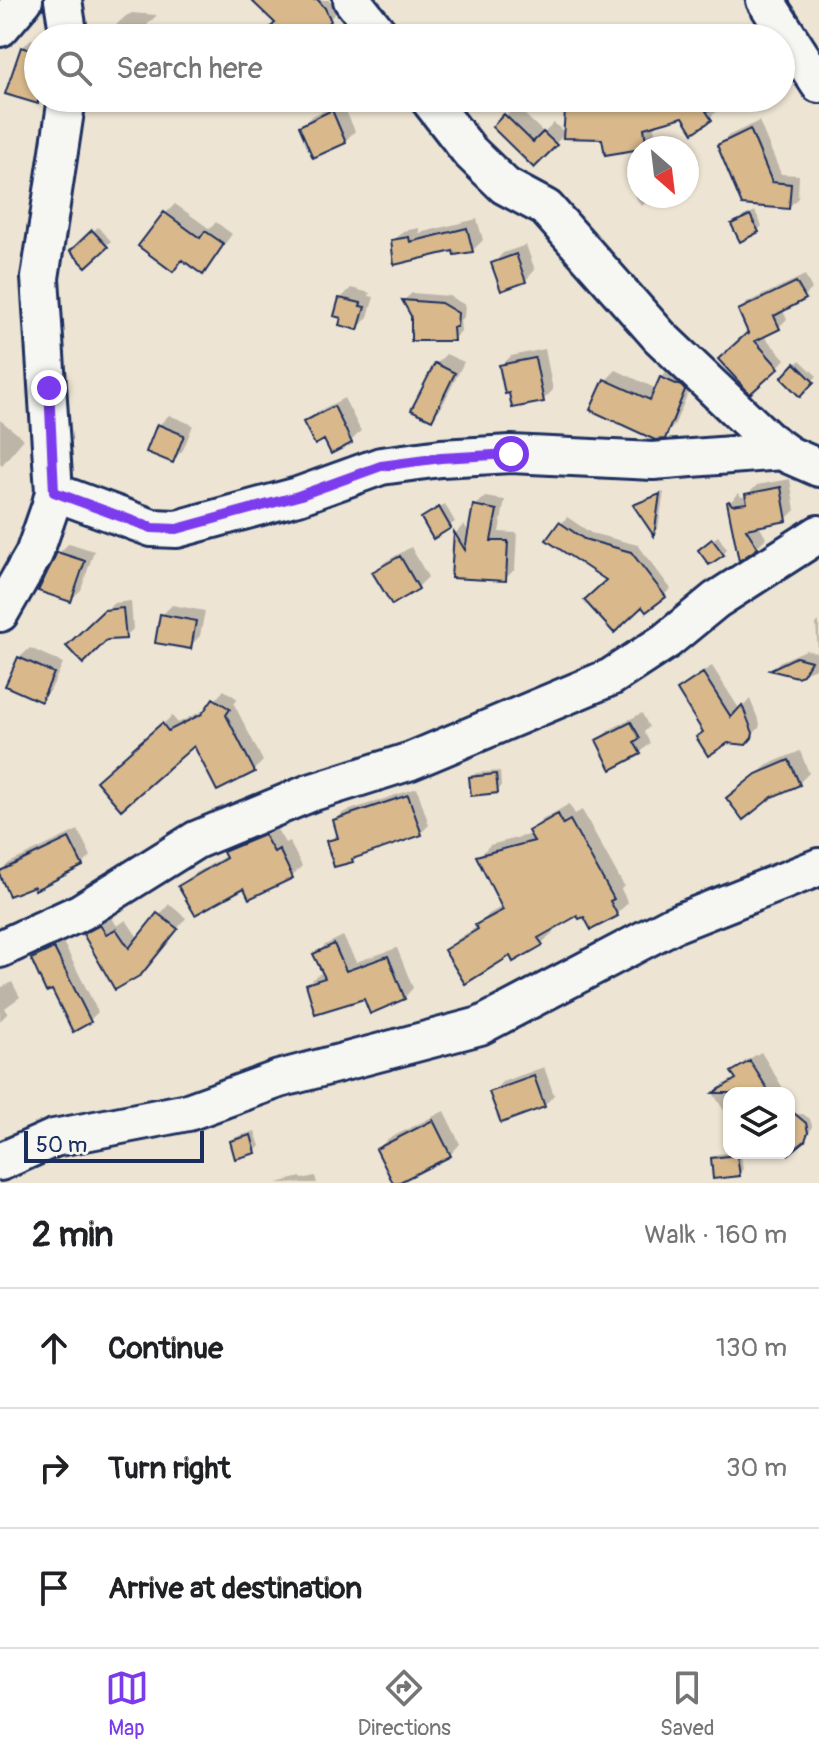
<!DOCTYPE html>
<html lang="en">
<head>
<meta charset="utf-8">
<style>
	body { margin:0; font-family:Pangolin,sans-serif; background:#f2f2f2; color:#202124 }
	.controls { position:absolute; right:24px; bottom:24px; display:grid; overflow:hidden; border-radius:16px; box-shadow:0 2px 6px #0004 }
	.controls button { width:72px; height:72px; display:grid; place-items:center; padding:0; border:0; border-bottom:2px solid #e0e0e0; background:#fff; color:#202124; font:40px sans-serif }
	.compass { position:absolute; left:627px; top:136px; width:72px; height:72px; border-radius:50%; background:#fff; box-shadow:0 2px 6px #0004; rotate:152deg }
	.scale { position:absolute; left:24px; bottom:20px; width:180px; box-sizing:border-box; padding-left:8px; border:4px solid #1b2f5e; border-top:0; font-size:22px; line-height:28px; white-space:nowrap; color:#1b2f5e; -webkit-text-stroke:6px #f6f6f2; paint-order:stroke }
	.stop { position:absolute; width:24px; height:24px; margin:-18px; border:6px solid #7c3aed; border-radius:50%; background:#fff }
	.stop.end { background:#7c3aed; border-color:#fff; box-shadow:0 2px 8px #0008 }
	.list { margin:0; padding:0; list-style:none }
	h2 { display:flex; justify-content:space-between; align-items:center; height:104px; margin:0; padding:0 32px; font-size:34px }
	h2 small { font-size:26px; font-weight:400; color:#757577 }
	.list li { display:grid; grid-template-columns:52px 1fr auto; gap:24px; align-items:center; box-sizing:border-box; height:120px; padding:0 32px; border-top:2px solid #e0e0e0 }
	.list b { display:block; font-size:30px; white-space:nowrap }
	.list em { font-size:26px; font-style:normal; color:#757577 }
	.icon { flex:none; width:44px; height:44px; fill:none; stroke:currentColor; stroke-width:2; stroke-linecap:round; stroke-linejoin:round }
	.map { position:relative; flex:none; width:819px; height:1183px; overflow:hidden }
	.search { position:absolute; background:#fff; box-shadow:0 2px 6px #0004; left:24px; right:24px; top:24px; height:88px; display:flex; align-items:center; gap:20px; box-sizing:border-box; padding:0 28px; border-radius:44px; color:#757577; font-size:30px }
	.sheet { height:464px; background:#fff }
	nav { display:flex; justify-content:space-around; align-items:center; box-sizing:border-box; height:112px; border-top:2px solid #e0e0e0; background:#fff; font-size:22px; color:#757577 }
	nav a { display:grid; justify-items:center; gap:4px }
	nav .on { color:#7c3aed }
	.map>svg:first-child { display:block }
	.shadow { fill:#0003 }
	.building { fill:#d9b98c; stroke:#1b2f5e; stroke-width:2 }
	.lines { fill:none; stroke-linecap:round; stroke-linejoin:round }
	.minor-casing { stroke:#1b2f5e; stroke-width:42 }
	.minor { stroke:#f6f6f2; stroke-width:36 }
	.route { stroke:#7c3aed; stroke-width:10 }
</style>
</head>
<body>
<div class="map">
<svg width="819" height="1183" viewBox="0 0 819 1183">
	<rect width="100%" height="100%" fill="#ede4d3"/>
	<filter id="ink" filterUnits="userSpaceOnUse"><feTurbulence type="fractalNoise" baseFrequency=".0125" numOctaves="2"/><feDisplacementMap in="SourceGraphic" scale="16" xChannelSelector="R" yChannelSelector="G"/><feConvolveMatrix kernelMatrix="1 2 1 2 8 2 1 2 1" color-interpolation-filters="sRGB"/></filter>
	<g filter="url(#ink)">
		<path class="shadow" d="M 255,0 L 329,0 L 336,13 L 321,27 L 327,32 L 321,38 L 262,38 L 277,23 Z
			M 132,13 L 157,15 L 147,25 L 155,38 L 120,38 L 115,30 L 117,24 L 126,16 Z
			M 685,27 L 689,38 L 650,38 Z
			M 31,39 L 38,41 L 38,98 L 41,98 L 37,101 L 22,48 Z
			M 568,98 L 712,98 L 720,109 L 694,130 L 684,115 L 653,123 L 656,137 L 646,146 L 604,137 L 563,136 L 534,165 L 495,126 L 516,106 L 544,133 L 554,123 L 566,134 Z
			M 342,102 L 355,131 L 345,141 L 301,126 L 312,116 Z
			M 759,121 L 781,174 L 799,175 L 798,198 L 789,207 L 719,145 L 728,136 Z
			M 639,188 L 639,196 L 658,196 L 641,206 L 633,193 Z
			M 175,204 L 210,229 L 216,222 L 232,234 L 212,262 L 202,272 L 184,259 L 173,270 L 141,246 L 166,213 Z
			M 755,211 L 762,226 L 758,230 L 733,225 L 738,220 Z
			M 477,219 L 483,240 L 472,251 L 393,241 L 403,231 L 419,228 L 419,233 Z
			M 98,227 L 111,241 L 86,265 L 73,251 Z
			M 526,245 L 535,270 L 525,281 L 493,264 L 503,253 Z
			M 805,275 L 812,289 L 804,297 L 782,309 L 787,319 L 779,327 L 763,335 L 785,359 L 778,367 L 729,351 L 750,332 L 740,310 L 748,302 Z
			M 351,288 L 370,293 L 369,296 L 374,297 L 368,317 L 358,328 L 340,299 Z
			M 412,293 L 449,296 L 465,305 L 464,317 L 460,320 L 461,331 L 453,339 L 413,316 L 404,300 Z
			M 545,349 L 553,390 L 543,400 L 501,366 L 511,356 Z
			M 446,354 L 464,362 L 441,408 L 431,418 L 436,364 Z
			M 800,360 L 817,376 L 800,394 L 784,378 Z
			M 671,368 L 694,379 L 674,426 L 664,437 L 606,380 L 616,370 L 657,389 L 661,378 Z
			M 344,398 L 361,431 L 351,441 L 332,452 L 324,438 L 305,423 L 315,413 Z
			M 169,415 L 193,425 L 183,450 L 172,461 L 159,425 Z
			M 0,420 L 24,439 L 2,465 L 0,463 Z
			M 790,479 L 795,510 L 786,519 L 758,524 L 766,538 L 757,547 L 729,503 L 739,493 L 741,497 L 748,496 L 748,494 L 757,485 Z
			M 664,492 L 658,529 L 654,533 L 636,505 L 640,501 Z
			M 485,497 L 505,500 L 499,532 L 517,533 L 515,569 L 505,579 L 453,576 L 456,533 L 464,524 L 470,534 L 475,506 Z
			M 445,504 L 455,522 L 434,536 L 428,514 Z
			M 567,517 L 591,533 L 638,545 L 671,589 L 646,609 L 608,580 L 549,540 Z
			M 718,536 L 727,549 L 723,553 L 705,545 Z
			M 69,543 L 94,551 L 81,590 L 70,600 L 59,553 Z
			M 411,547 L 428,577 L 418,587 L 392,603 L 375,573 L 385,562 Z
			M 131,601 L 133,629 L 125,637 L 68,646 L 114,603 Z
			M 172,605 L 205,611 L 200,636 L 190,646 L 162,615 Z
			M 819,621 L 819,667 L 797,675 L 772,669 L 779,662 L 806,650 L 818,653 L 816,624 Z
			M 30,648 L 63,663 L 51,689 L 41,699 L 19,658 Z
			M 712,666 L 740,710 L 750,699 L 760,724 L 759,728 L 745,742 L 705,730 L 679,690 L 687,682 Z
			M 224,690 L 238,699 L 234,704 L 263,761 L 254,770 L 195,743 L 108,772 L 172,716 L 178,723 L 208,708 Z
			M 642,713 L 649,727 L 644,732 L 650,743 L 640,753 L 598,741 L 609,730 Z
			M 800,751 L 809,773 L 799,783 L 771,795 L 738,788 L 769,764 Z
			M 500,771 L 501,787 L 497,791 L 471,778 L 476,773 Z
			M 417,788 L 429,825 L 421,833 L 357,855 L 352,860 L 329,842 L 337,834 L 335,820 L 344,812 Z
			M 569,804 L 575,814 L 582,810 L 624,886 L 621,889 L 628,903 L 616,914 L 577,913 L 550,929 L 553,932 L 541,944 L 511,954 L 446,950 L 458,939 L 478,926 L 489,914 L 503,906 L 479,856 L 490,845 L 532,834 L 531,831 L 542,820 Z
			M 275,826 L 285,843 L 289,841 L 302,866 L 292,876 L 245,885 L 181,886 L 191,876 L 227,855 L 225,852 L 235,842 Z
			M 78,830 L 91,856 L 82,865 L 0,872 L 9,863 Z
			M 169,904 L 186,918 L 151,962 L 85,935 L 95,925 L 111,916 L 117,926 L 126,920 L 139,939 Z
			M 343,936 L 356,962 L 397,948 L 413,988 L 404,998 L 365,996 L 308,984 L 317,975 L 324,972 L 315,955 L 325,945 Z
			M 63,942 L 98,1012 L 90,1020 L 53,987 L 33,960 L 41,952 Z
			M 12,982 L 20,997 L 5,1008 L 8,1013 L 0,1021 L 0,988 Z
			M 761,1052 L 786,1093 L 729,1093 L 729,1114 L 727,1115 L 714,1095 L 724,1084 L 737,1077 L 734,1073 L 744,1062 Z
			M 544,1067 L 554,1095 L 544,1106 L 492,1092 L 502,1082 Z
			M 444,1111 L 460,1144 L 450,1155 L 378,1149 L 388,1139 Z
			M 803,1114 L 810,1119 L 812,1126 L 809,1134 L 804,1139 L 789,1141 L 789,1115 Z
			M 255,1131 L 260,1146 L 255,1151 L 232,1142 L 236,1137 Z
			M 729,1153 L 741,1153 L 743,1169 L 739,1174 L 713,1158 L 717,1154 Z
			M 315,1176 L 317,1183 L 277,1183 L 301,1177 L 302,1179 Z"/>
		<path class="building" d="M 251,0 L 318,0 L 325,8 L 331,21 L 311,38 L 259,38 L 275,23 Z
			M 21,47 L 38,52 L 38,104 L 5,94 Z
			M 566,98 L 730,98 L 731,104 L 706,111 L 712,120 L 693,133 L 683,117 L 644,128 L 647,148 L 605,155 L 602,139 L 563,138 Z
			M 332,110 L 346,143 L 313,158 L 299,126 Z
			M 504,114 L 533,142 L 543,132 L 557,145 L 534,168 L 492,127 Z
			M 750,129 L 772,182 L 791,184 L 789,209 L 742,205 L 717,145 Z
			M 164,212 L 200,238 L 205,231 L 224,244 L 203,275 L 182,260 L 173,272 L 138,246 Z
			M 750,215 L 759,232 L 740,242 L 731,224 Z
			M 467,228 L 473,252 L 454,255 L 453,251 L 394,265 L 391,240 L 409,237 L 410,242 Z
			M 92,230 L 108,247 L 86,267 L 70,251 Z
			M 516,254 L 526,282 L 501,291 L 491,263 Z
			M 796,282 L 806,299 L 774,316 L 780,329 L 755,341 L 779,368 L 750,394 L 718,359 L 747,333 L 749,335 L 738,310 Z
			M 339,298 L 361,303 L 360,306 L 365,307 L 358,330 L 339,325 L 341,318 L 334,316 Z
			M 402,300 L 441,303 L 458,313 L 457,327 L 453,327 L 454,341 L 411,341 L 411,316 Z
			M 535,358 L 544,402 L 512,408 L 509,393 L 505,394 L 499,365 Z
			M 435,363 L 455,373 L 432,420 L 411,410 Z
			M 795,363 L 814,382 L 800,397 L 781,378 Z
			M 660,377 L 681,386 L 685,390 L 665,439 L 655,440 L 590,410 L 604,379 L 650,400 Z
			M 334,406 L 352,443 L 331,454 L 324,440 L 315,445 L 303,422 Z
			M 157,424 L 184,435 L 173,463 L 146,452 Z
			M 781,487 L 787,521 L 746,529 L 758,548 L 739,561 L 727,502 L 729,501 L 732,505 L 747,503 L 745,494 Z
			M 660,494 L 654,536 L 633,505 Z
			M 473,505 L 497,510 L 491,541 L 508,541 L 506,581 L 451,578 L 454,532 L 465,550 Z
			M 439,507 L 451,528 L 433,539 L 421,518 Z
			M 559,522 L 584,539 L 631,552 L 666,597 L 646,612 L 642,607 L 614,633 L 584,600 L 606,580 L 546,540 Z
			M 712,539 L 724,555 L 709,565 L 698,550 Z
			M 57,552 L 85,561 L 71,602 L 38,591 Z
			M 400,556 L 419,589 L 392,605 L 372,572 Z
			M 123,608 L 126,639 L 107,640 L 83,664 L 66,646 L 104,610 Z
			M 160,614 L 196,621 L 191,649 L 155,643 Z
			M 18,657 L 54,673 L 41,702 L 5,686 Z
			M 796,657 L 811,661 L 803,675 L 797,677 L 769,670 Z
			M 703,673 L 731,717 L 742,705 L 753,733 L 752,738 L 746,745 L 728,743 L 708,756 L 696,737 L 703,732 L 677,690 Z
			M 213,698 L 230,709 L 226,715 L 255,772 L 217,791 L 194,746 L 121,810 L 96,781 L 162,723 L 168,731 L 202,714 Z
			M 631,722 L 640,738 L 634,742 L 641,754 L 611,770 L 596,740 Z
			M 789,760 L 800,785 L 772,797 L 743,820 L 726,798 L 756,774 Z
			M 496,774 L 498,793 L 471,796 L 469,777 Z
			M 408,795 L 422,835 L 352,859 L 353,862 L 334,867 L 326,841 L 338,838 L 333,820 Z
			M 558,814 L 563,824 L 570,820 L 614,899 L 610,901 L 618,916 L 591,930 L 584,917 L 579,919 L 577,916 L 538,938 L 543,945 L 513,962 L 510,956 L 465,984 L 444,950 L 478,929 L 475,925 L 503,910 L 476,856 L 534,841 L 528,831 Z
			M 264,835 L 274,852 L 279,849 L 293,878 L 249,899 L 244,888 L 195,915 L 178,886 L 226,858 L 223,852 Z
			M 69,838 L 83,866 L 35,890 L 34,886 L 9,896 L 0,876 L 0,871 Z
			M 157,913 L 178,929 L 141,975 L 115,990 L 83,934 L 100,925 L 106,934 L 116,929 L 129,948 Z
			M 334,944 L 346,971 L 388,956 L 405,999 L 370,1014 L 364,999 L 315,1014 L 306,984 L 325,978 L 313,954 Z
			M 54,948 L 91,1022 L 73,1032 L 52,990 L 46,992 L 31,959 Z
			M 750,1061 L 770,1093 L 713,1093 L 736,1079 L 731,1072 Z
			M 534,1076 L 545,1107 L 501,1123 L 489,1092 Z
			M 789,1109 L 806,1123 L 808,1132 L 805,1141 L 789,1154 Z
			M 433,1120 L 451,1156 L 398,1183 L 393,1183 L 376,1149 Z
			M 251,1135 L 256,1153 L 235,1159 L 230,1141 Z
			M 737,1155 L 740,1176 L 713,1179 L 711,1158 Z"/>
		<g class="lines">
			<g class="minor-casing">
				<path id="minor" d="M 63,0 L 69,38
					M 352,0 L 382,38
					M 765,0 L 819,84
					M 0,28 L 24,0
					M 428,98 L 470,152 L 505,186 L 546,208 L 660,337 L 767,439 L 789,455 L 819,468
					M 54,492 L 152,528 L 177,529 L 298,496 L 381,466 L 441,458 L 511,454 L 653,461 L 783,451
					M 0,613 L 34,554 L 50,508 L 54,492 L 40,278 L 67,98
					M 0,949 L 81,912 L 196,840 L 310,793 L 411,761 L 611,677 L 666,641 L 716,600 L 819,534
					M 0,1162 L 54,1138 L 188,1112 L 279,1079 L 480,1026 L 672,925 L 819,867"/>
			</g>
			<use href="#minor" class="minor"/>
		</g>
	</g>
	<g class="lines" filter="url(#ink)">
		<path class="route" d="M 49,388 L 54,492 L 152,528 L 177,529 L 298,496 L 381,466 L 441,458 L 511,454"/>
	</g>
</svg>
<div class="controls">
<button><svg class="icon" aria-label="layers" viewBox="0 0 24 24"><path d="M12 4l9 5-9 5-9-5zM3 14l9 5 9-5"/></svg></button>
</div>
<svg class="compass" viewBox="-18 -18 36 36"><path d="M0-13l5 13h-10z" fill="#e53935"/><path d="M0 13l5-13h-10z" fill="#757577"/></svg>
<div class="scale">50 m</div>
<div class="stop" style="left:511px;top:454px"></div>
<div class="stop end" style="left:49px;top:388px"></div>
<div class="search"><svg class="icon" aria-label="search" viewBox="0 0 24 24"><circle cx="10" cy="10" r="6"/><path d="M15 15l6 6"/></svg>Search here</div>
</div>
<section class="sheet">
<h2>2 min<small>Walk · 160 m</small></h2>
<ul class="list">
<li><svg class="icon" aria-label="ahead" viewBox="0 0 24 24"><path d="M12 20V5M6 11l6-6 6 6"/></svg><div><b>Continue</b></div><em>130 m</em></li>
<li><svg class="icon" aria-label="right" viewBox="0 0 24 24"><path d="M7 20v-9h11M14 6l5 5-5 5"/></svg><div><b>Turn right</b></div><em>30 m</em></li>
<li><svg class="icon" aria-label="arrive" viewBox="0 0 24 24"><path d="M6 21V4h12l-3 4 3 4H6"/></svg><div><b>Arrive at destination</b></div></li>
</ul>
</section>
<nav>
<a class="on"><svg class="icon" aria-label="map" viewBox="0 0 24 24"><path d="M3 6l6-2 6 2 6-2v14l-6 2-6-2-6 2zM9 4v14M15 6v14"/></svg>Map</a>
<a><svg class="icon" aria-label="directions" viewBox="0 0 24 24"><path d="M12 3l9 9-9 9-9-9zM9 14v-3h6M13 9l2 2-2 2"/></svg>Directions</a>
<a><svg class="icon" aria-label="saved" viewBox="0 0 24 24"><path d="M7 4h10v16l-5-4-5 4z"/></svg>Saved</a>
</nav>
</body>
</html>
